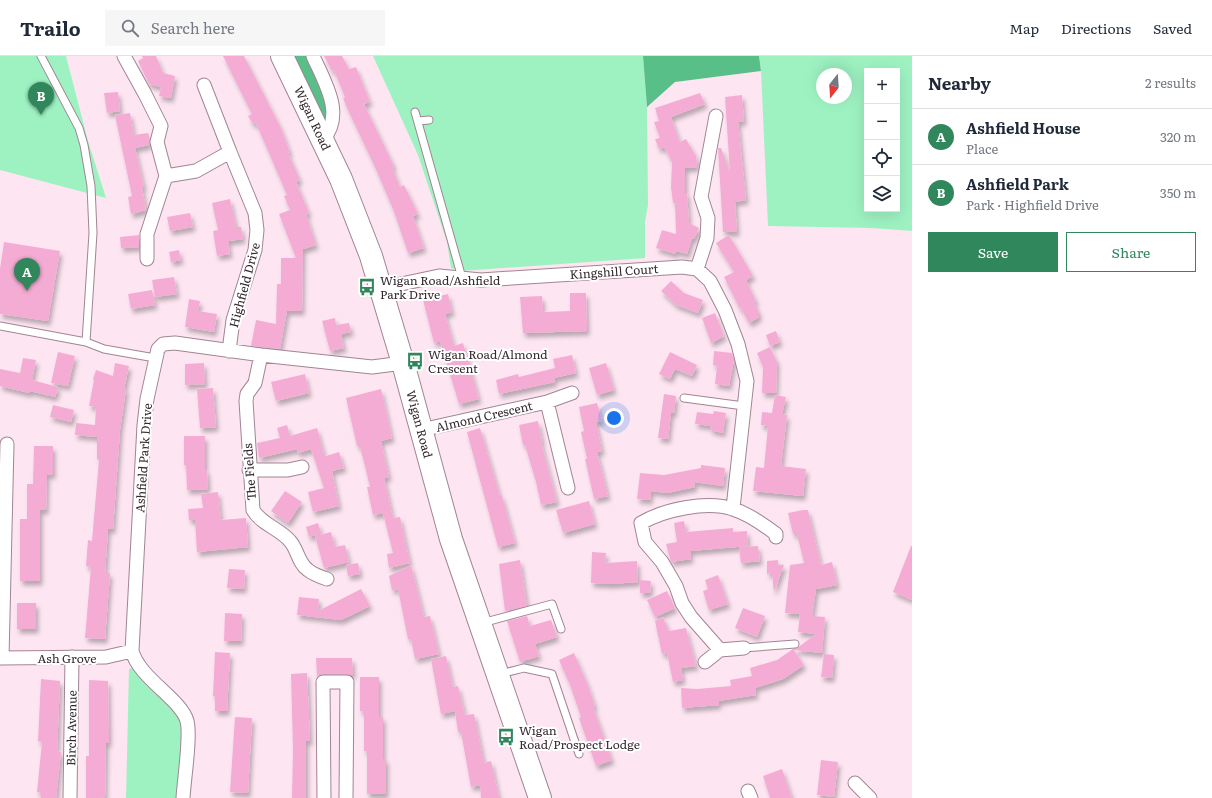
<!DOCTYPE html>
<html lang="en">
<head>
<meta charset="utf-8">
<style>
	body { margin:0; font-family:Literata,serif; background:#f6f6f7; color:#1f2937 }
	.controls { position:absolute; right:12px; top:12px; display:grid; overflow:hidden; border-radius:0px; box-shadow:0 4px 16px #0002 }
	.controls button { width:36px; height:36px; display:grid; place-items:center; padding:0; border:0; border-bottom:1px solid #e0e1e3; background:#fff; color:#1f2937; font:20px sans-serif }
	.compass { position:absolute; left:816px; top:12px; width:36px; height:36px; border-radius:50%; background:#fff; box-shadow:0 4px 16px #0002; rotate:197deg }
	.you { position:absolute; left:614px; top:362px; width:14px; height:14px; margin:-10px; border:3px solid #fff; border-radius:50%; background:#1a73e8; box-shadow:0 0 0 6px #1a73e833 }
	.badge { display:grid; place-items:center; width:26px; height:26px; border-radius:50%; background:#30875c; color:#fff; font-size:13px; font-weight:700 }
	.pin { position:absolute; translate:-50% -33px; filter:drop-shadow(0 1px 2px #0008) }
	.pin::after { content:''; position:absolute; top:21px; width:14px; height:12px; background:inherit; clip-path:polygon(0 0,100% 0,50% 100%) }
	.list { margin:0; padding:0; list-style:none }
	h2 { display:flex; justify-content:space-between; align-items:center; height:52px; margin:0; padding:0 16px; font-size:17px }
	h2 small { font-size:13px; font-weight:400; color:#747a83 }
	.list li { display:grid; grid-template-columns:26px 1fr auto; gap:12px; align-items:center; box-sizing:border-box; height:56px; padding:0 16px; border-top:1px solid #e0e1e3 }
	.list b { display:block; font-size:15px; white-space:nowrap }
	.list p { margin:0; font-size:13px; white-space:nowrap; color:#747a83 }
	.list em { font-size:13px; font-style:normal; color:#747a83 }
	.actions { display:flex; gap:8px; padding:12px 16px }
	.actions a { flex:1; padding:9px 0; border:1px solid #30875c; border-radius:0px; text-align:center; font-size:14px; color:#30875c }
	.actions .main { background:#30875c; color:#fff }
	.icon { flex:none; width:22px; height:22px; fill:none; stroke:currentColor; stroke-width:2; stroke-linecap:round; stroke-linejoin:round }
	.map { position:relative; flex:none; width:912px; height:742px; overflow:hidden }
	header { display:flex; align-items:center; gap:24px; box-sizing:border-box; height:56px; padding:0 20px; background:#fff; border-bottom:1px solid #e0e1e3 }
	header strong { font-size:19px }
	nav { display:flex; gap:22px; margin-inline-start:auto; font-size:14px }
	.search { width:280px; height:36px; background:#f6f6f7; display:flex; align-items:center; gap:10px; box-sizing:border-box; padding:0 14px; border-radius:0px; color:#747a83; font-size:15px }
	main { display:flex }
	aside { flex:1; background:#fff }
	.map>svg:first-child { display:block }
	.green { fill:#9ef2c2; fill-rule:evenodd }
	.forest { fill:#59bf89 }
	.building { fill:#f5acd4; filter:url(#shadow) }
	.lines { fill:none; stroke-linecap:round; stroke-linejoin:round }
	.service-casing { stroke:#a08593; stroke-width:9 }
	.minor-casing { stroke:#a08593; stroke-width:15 }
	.trunk-casing { stroke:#a08593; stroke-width:24 }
	.service { stroke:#fff; stroke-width:7 }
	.minor { stroke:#fff; stroke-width:13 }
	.trunk { stroke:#fff; stroke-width:22 }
	.labels { text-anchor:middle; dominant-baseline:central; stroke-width:4; stroke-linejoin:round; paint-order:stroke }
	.street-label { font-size:12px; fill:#34292f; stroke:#fff }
	.poi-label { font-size:12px; fill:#34292f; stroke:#fff; text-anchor:start }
</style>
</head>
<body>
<header>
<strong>Trailo</strong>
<div class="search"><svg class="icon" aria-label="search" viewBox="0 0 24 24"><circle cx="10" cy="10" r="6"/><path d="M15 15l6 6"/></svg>Search here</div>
<nav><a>Map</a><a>Directions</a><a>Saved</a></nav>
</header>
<main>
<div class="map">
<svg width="912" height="742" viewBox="0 0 912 742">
	<defs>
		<filter id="shadow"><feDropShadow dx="2.5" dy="4.5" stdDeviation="2" flood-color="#0004"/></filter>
	</defs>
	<rect width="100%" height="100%" fill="#fde5f1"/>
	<path class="green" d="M 0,0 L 66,0 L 88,85 L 106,142 L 0,114 Z
		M 373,0 L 643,0 L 647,51 L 648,149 L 645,166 L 645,202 L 460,215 L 451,212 L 447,186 L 418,99 Z
		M 759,0 L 912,0 L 912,175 L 871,172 L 768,170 L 761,15 ZM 867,15 L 897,15 L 897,153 L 867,153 ZM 822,18 L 846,18 L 846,42 L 822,42 Z
		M 135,611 L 177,659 L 183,672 L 177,742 L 126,742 L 129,613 Z"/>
	<path class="forest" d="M 282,0 L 313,0 L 328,32 L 329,77 Z
		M 643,0 L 759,0 L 761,15 L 675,26 L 647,51 Z"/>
	<path class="building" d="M 142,0 L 156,0 L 163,17 L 175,20 L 171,42 L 159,40 L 161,31 L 149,28 L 138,5 L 143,2 Z
		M 223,0 L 244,0 L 280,70 L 290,96 L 288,97 L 300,124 L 296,126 L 309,157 L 306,158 L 316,189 L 303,193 L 302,255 L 287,255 L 280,293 L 251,290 L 256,264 L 276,268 L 277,228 L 281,228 L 281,202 L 296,202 L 279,158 L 290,154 L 284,140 L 287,139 L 256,67 L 253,68 L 248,60 L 252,58 Z
		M 324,0 L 342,0 L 349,13 L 356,11 L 370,46 L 364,48 L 394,110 L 392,111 L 400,131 L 404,129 L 418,158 L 413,160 L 424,192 L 408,197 L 393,153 L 375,111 L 348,54 L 343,42 L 345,41 L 334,14 L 332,15 Z
		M 118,36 L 120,55 L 107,57 L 104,37 Z
		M 700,37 L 705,48 L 671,61 L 680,86 L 686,83 L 696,100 L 697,111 L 685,112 L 685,137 L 687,137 L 689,167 L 699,172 L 694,183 L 692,182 L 687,198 L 676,195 L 675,198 L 656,192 L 662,174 L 676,178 L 675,147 L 673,147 L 671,131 L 672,106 L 664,91 L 659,93 L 655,83 L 660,82 L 654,66 L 659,65 L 655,52 Z
		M 742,39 L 744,65 L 738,66 L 746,144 L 735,146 L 737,176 L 723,176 L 718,92 L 721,92 L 730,116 L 725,41 Z
		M 130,57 L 134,79 L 148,77 L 150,83 L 149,89 L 135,92 L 144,131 L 142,131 L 146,154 L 131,158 L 128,141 L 132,140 L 115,59 Z
		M 230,143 L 236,171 L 241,171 L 243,183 L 228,185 L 230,198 L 217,200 L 213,175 L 218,174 L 212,147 Z
		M 190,157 L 193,171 L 170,175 L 167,161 Z
		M 139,179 L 139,191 L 121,192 L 120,181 Z
		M 729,179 L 753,220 L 746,224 L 756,245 L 754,246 L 759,257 L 759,261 L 749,267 L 741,252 L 740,253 L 724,221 L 734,216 L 716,187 Z
		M 4,186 L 60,195 L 48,265 L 0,258 L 0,213 Z
		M 179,194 L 181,204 L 171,206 L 169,196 Z
		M 174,221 L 177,238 L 155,241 L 152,224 Z
		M 671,225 L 684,237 L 703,244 L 698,257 L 676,249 L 661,235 Z
		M 152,234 L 155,249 L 131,253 L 128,238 Z
		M 570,237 L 586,237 L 587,275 L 523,277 L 520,241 L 542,240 L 543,256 L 570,255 Z
		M 448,238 L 452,256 L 445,258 L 454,290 L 463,287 L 479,343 L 459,348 L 440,285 L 434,287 L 423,244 Z
		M 189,243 L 200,245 L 198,255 L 217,258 L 214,276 L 185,271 Z
		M 715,257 L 724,280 L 711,287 L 702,262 Z
		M 335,262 L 336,269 L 349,267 L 351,276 L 341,278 L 344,292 L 330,295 L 322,265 Z
		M 776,275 L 780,286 L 770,290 L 766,279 Z
		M 770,291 L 777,306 L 776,337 L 762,337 L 763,311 L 757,297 Z
		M 714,295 L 732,297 L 734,304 L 729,330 L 715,328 L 717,310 L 713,309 Z
		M 58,296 L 75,300 L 68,330 L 51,327 Z
		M 670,296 L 697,309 L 692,320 L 675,313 L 670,323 L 659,318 Z
		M 572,299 L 576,317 L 554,322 L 555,326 L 499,338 L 496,324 L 518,318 L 519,321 L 555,312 L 553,303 Z
		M 23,302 L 36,304 L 32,324 L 58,331 L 55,341 L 30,335 L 29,337 L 0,330 L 0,313 L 20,317 Z
		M 115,307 L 129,310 L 124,333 L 126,333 L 120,374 L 113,473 L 108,473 L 105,517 L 110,517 L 105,583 L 85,582 L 91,511 L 86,510 L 88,484 L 92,485 L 99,404 L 97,403 L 97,381 L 75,379 L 76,367 L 95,369 L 96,351 L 89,350 L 94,324 L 93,323 L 96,314 L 113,320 Z
		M 204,307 L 205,328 L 185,329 L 185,308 Z
		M 606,307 L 614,334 L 597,339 L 589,312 Z
		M 305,318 L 309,337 L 276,345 L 271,326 Z
		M 213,332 L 216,371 L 200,372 L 197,333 Z
		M 381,333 L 392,382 L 381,385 L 389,421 L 384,422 L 393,462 L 400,461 L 410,507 L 389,512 L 387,498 L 393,497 L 383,457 L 373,459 L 367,431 L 370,431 L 360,390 L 357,390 L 346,342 Z
		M 664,338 L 676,340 L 674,357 L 671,357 L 668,383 L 658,382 Z
		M 775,339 L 786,341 L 782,358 L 787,359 L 781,410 L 806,413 L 803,440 L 753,435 L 756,411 L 764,412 L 768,370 L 761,369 L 762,356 L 772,357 Z
		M 597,347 L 602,365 L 596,366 L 602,395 L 597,396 L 608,440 L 594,443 L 585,403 L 587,403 L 581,376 L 584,375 L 579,351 Z
		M 53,349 L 74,354 L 71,366 L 50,361 Z
		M 714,355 L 726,357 L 723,377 L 710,374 L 711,370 L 695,368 L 697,356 L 713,358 Z
		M 538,365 L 542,385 L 541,386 L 557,446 L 541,449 L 536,426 L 525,389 L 523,389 L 519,369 Z
		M 287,369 L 290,380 L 317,372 L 324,398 L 326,400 L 339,396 L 344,412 L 332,415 L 339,450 L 313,456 L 308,436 L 324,432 L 311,393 L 298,397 L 297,393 L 259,402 L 257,387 L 280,382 L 277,372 Z
		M 480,372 L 500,440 L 502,440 L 515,487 L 498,491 L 467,376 Z
		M 184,380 L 205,380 L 205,414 L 207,414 L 208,433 L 187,434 L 186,409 L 184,409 Z
		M 34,390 L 53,390 L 53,419 L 47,418 L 46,454 L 40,454 L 40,525 L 20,525 L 20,463 L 27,463 L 27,428 L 33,428 Z
		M 701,409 L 725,412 L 723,430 L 694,426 L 695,431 L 667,437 L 651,435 L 650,444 L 637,443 L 640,417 L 664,419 L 701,412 Z
		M 285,435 L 302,446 L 288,467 L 271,455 Z
		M 218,436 L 221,464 L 246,462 L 248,491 L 197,496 L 195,464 L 189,464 L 188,453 L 203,452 L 201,438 Z
		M 589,445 L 595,468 L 563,477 L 556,454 Z
		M 803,454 L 808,454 L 821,509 L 832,506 L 837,529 L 816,533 L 812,560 L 825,561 L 822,597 L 794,594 L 804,609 L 783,623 L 755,632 L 756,639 L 718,645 L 719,649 L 682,652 L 681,632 L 697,633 L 731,630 L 730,624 L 752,620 L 750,612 L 777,604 L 793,593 L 797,592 L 816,578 L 798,576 L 800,558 L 785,557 L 790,509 L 804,507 L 797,478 L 793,478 L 788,457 Z
		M 684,465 L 686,476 L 733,472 L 733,476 L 747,475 L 748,490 L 690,495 L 691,503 L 671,506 L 666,488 L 677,486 L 674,467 Z
		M 318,467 L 321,477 L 309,481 L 306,471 Z
		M 331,476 L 335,491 L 345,489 L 349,506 L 324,512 L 315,480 Z
		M 758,490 L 760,505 L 741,507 L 739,491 Z
		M 911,490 L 912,490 L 912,544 L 893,536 Z
		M 592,496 L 606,497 L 605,507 L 637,505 L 638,526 L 611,528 L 591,527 Z
		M 520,504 L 527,550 L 505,555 L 499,508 Z
		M 778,504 L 778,509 L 784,509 L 774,536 L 772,517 L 767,518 L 767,505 Z
		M 358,507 L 360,518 L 348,520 L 346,509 Z
		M 411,509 L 424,561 L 430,560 L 439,598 L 415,603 L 411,583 L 408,583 L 398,533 L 392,534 L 389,520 Z
		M 229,513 L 245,514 L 244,533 L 227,532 Z
		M 718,519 L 728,548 L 709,554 L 703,535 L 708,533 L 705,524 Z
		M 640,524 L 651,525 L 650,537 L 640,537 Z
		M 361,533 L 370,550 L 341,564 L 297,559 L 299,541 L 319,543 L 318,555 Z
		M 667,535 L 675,552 L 655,561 L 647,544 Z
		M 17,547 L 36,547 L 36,573 L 17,573 Z
		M 743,552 L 765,560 L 757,581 L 735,572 Z
		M 225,557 L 242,558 L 241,585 L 224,585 Z
		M 527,560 L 530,570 L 551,564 L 557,581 L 535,588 L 539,600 L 520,606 L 507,565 Z
		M 663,561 L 669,575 L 686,572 L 696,610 L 681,612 L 683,624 L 673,626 L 667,597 L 662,598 L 655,565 Z
		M 215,596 L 230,597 L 227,655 L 215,655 L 215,641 L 213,640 Z
		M 574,597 L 587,627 L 595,650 L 593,651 L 612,704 L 596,710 L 579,662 L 581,661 L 570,629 L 559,604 Z
		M 824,598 L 834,599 L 832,622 L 821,621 Z
		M 446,600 L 453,631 L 458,630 L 465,659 L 474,658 L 484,707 L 491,705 L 499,742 L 481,742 L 480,729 L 471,731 L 461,676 L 458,676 L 455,655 L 441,658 L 431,603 Z
		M 316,602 L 352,602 L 353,619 L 323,618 L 317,620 Z
		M 307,617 L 310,685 L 306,685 L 306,742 L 292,742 L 293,694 L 291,618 Z
		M 360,621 L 379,621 L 379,661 L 383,661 L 383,703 L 386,703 L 386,738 L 367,738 L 367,695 L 364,695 L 364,656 L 360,655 Z
		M 41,623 L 60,625 L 57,695 L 61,696 L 56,742 L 41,742 L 41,737 L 37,736 L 42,686 L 38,685 Z
		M 89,624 L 108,625 L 109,687 L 106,687 L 105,741 L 100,742 L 86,742 L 86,700 L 89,700 Z
		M 235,661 L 252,662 L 248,737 L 230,736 Z
		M 821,704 L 838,706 L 834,741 L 817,739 Z
		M 782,713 L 792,742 L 770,742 L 763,720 Z"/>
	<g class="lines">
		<g class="service-casing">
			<path id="service" d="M 41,0 L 79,72 L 84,89 L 91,130 L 93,177 L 86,286 L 104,293 L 155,302
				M 415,56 L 462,222
				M 418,65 L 429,64
				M 0,270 L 86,286
				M 684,342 L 744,350
				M 482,567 L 552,548 L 561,573
				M 744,592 L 795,588
				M 500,618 L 524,612 L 552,618 L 579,698"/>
		</g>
		<g class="minor-casing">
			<path id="minor" d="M 124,0 L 145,38 L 161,70 L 157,86 L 166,120 L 196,115 L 230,96 L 255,157 L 257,174 L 255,194 L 233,264 L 229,295
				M 313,0 C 325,27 345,58 323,84
				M 204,29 L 230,96
				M 147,203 L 147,178 L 166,120
				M 697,213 L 707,182 L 708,162 L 701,141 L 716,60
				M 382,232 L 439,220 L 481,224 L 682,211 L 697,213 L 710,225 L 725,254 L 738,288 L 747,325 L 733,452
				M 261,299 L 255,327 L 247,338 L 246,345 L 253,454 C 261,468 280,473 290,485 C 298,494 298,507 308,514 C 313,518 321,521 327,523
				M 547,346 L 568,432
				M 421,374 L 547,346 L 572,337
				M 249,414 L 288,414 L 302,411
				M 720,594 L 691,561 L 682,547 L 676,530 L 662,506 L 645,486 L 641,467 C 663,454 707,444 733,453 C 749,458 763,468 776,478 L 776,481
				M 0,602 L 106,601 L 132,595
				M 2,602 L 7,388
				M 705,606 L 720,594 L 744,592
				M 855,727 L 870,742
				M 748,735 L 751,742
				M 70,742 L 72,601
				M 183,742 C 184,724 191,680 187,665 C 181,643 139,622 132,595 L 144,369 L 147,343 L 158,293 L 163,288 L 175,287 L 261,299 L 372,311 L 403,307
				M 324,742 L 323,626 L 347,626 L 346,742"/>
		</g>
		<g class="trunk-casing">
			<path id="trunk" d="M 282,0 L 341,123 L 371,200 L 403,307 L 451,483 L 540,742"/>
		</g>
		<use href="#service" class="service"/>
		<use href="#minor" class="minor"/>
		<use href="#trunk" class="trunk"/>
	</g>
	<defs>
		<g id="bus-bare" transform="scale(1.38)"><path d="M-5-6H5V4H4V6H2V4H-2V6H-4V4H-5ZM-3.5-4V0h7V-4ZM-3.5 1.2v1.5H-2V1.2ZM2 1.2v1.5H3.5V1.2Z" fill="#30875c" stroke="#fff" stroke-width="2.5" paint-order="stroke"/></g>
	</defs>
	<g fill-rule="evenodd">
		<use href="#bus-bare" x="367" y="231"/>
		<use href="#bus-bare" x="415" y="305"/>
		<use href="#bus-bare" x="506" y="681"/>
	</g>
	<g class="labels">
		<g class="street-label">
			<text transform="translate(313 62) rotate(65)">Wigan Road</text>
			<text transform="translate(614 215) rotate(-4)">Kingshill Court</text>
			<text transform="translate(244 229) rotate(-75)">Highfield Drive</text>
			<text transform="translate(484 360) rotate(-13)">Almond Crescent</text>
			<text transform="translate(420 368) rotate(75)">Wigan Road</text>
			<text transform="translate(143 402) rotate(-86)">Ashfield Park Drive</text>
			<text transform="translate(249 416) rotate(-94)">The Fields</text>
			<text x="67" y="602">Ash Grove</text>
			<text transform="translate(71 672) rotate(-89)">Birch Avenue</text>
		</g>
		<g class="poi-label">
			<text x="380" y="224">Wigan Road/Ashfield<tspan x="380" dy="14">Park Drive</tspan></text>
			<text x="428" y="298">Wigan Road/Almond<tspan x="428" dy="14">Crescent</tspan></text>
			<text x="519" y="674">Wigan<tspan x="519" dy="14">Road/Prospect Lodge</tspan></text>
		</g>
	</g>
</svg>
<div class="controls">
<button>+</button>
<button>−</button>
<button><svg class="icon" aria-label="locate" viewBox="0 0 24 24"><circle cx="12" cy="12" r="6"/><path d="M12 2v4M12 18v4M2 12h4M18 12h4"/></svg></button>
<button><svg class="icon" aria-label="layers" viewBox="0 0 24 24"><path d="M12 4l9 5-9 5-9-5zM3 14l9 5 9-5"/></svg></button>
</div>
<svg class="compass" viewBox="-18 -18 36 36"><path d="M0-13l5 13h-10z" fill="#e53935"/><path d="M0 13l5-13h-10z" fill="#747a83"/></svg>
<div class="you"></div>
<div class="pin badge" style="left:27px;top:235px">A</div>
<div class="pin badge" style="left:41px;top:59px">B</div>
</div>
<aside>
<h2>Nearby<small>2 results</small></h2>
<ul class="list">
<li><span class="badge">A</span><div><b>Ashfield House</b><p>Place</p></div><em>320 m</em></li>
<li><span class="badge">B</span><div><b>Ashfield Park</b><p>Park · Highfield Drive</p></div><em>350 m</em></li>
</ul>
<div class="actions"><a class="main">Save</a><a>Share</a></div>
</aside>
</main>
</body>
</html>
